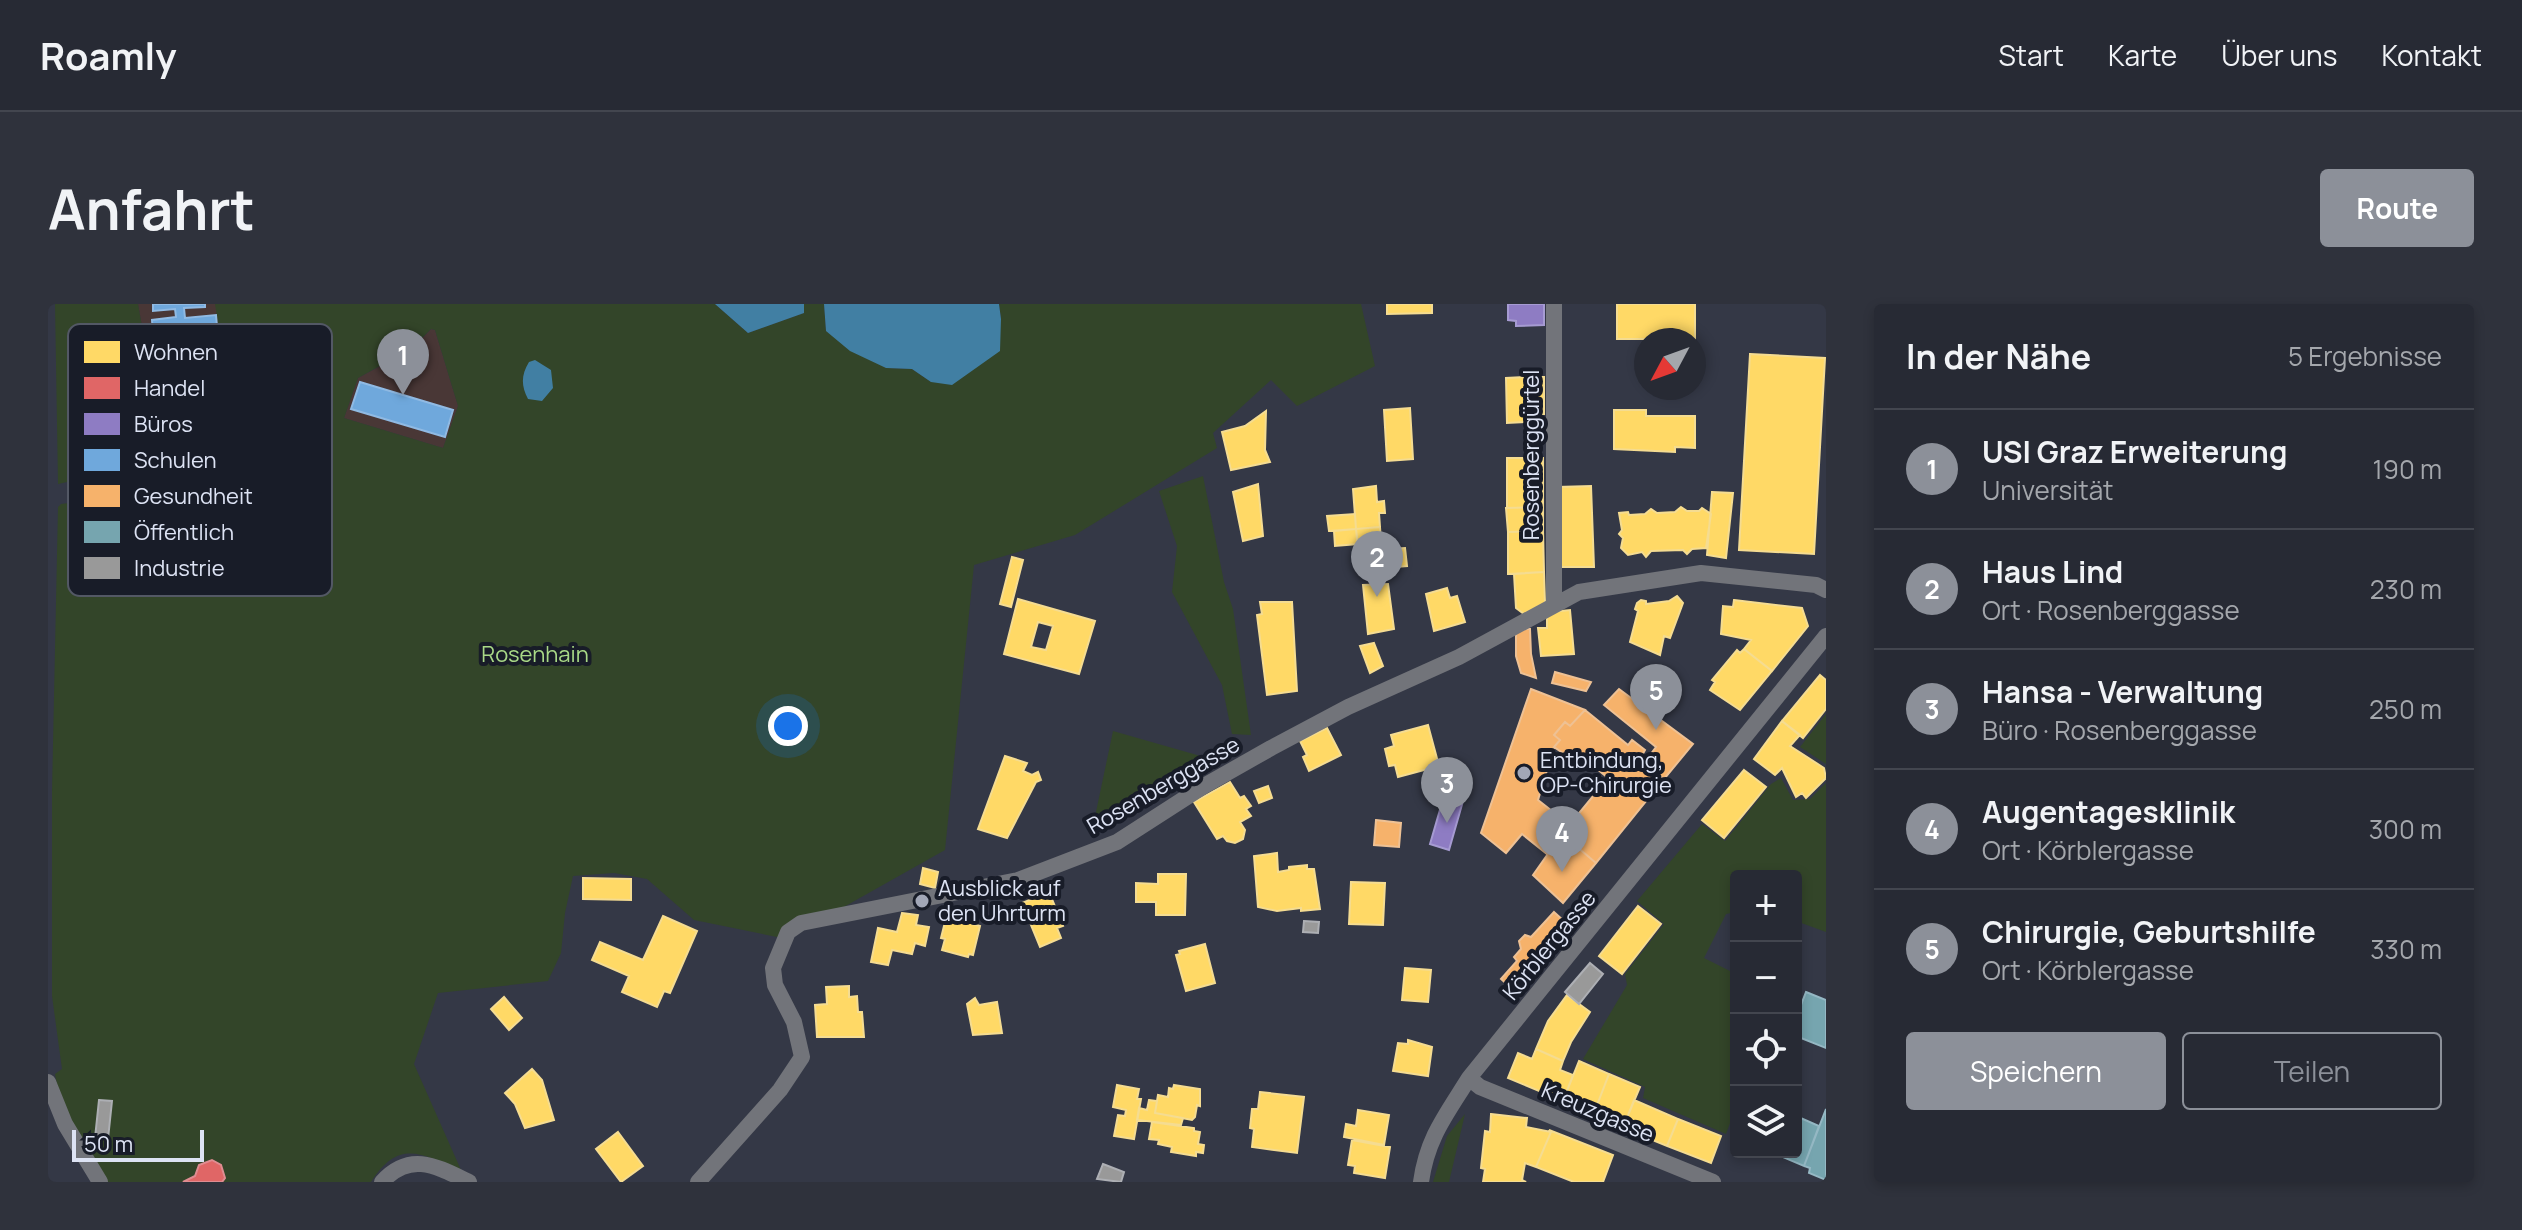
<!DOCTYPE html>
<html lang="de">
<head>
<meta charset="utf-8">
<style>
	body { margin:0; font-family:Manrope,sans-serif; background:#2f323c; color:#f1f3f6 }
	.controls { position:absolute; right:24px; bottom:24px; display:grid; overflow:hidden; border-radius:8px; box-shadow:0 4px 12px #0003 }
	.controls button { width:72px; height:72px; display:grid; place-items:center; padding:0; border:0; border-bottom:2px solid #43464f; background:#272a34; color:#f1f3f6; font:40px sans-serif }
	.compass { position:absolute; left:1586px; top:24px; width:72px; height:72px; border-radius:50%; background:#272a34; box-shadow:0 4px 12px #0003; rotate:229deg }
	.scale { position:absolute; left:24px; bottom:20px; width:132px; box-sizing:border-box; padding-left:8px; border:4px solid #dde3f4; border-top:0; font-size:22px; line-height:28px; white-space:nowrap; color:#dde3f4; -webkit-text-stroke:6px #181c28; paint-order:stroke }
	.you { position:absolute; left:740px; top:422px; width:28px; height:28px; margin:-20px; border:6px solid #fff; border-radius:50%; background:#1a73e8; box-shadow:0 0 0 12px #1a73e833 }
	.badge { display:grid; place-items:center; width:52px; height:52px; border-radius:50%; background:#8c9099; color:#fff; font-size:26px; font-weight:700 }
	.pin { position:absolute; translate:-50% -66px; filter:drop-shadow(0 2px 4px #0008) }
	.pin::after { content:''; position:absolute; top:42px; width:28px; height:24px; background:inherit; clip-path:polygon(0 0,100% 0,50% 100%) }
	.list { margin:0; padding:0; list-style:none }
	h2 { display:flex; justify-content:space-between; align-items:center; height:104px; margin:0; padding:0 32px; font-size:34px }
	h2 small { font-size:26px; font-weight:400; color:#a4a7ac }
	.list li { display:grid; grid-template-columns:52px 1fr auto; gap:24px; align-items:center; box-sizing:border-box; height:120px; padding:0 32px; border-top:2px solid #43464f }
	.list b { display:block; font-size:30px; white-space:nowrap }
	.list p { margin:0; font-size:26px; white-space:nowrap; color:#a4a7ac }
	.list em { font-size:26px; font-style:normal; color:#a4a7ac }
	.actions { display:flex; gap:16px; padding:24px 32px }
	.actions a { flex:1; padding:18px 0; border:2px solid #8c9099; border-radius:8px; text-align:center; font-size:28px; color:#8c9099 }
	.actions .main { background:#8c9099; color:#fff }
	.icon { flex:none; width:44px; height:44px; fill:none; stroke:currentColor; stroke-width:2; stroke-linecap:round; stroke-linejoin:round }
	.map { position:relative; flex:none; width:1778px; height:878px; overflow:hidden; border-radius:8px }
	header { display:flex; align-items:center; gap:48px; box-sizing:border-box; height:112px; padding:0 40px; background:#272a34; border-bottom:2px solid #43464f }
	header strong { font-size:38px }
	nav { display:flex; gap:44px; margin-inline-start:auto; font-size:28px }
	.intro { display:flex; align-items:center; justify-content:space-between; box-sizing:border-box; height:192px; padding:0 48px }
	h1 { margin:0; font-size:56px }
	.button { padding:20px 36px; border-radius:8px; background:#8c9099; color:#fff; font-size:28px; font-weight:700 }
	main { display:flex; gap:48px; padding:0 48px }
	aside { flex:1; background:#272a34; border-radius:8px; box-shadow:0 4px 12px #0003 }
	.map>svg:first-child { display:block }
	.education { fill:#493736 }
	.green { fill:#334529; fill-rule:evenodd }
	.water { fill:#417fa3 }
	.homes { fill:#ffd966; stroke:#f5dc91; stroke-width:2; fill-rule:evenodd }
	.shops { fill:#e06666; stroke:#df8c91; stroke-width:2 }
	.offices { fill:#8e7cc3; stroke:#a69bd2; stroke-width:2 }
	.schools { fill:#6fa8dc; stroke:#90bae3; stroke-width:2 }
	.health { fill:#f6b26b; stroke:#eec194; stroke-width:2 }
	.public { fill:#76a5af; stroke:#95b8c4; stroke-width:2 }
	.industry { fill:#999; stroke:#adafb4; stroke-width:2 }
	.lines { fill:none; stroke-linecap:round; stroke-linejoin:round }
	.street { stroke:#72747a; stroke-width:16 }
	.poi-dot { fill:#a2a7b7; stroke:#181c28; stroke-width:3 }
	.labels { text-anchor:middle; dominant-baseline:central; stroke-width:8; stroke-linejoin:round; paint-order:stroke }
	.street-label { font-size:22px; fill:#dde3f4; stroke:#181c28 }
	.park-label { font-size:22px; fill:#a9d987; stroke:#181c28 }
	.poi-label { font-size:22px; fill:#dde3f4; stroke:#181c28; text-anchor:start }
	.key { fill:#181c28; stroke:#535865; stroke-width:2 }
	.key-label { font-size:22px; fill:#dde3f4 }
</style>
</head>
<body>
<header>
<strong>Roamly</strong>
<nav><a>Start</a><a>Karte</a><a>Über uns</a><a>Kontakt</a></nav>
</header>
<div class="intro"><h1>Anfahrt</h1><a class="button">Route</a></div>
<main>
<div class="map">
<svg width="1778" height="878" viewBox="0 0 1778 878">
	<rect width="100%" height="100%" fill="#343846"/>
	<path class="education" d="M 90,0 L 220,0 L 172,76 L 103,73 Z
		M 383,25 L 387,26 L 410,102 L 395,144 L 296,114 L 310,74 L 364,45 Z"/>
	<path class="green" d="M 7,0 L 90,0 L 103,73 L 172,76 L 175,50 L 167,0 L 667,0 L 700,29 L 756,9 L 756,0 L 776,0 L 778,27 L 838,64 L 864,65 L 883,78 L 953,15 L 951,0 L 1313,0 L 1327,62 L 1249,102 L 1223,76 L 1165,129 L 1169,144 L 1027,231 L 926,261 L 897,546 L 739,635 L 646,616 L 599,575 L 566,569 L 525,572 L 517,609 L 513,649 L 500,677 L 390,689 L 366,760 L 413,866 C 373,850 351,834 323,878 L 52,878 L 13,802 L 7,770 L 14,765 L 4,692 L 4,487 L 10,203 L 13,200 L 37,197 L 61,206 L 69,190 L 56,170 L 10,180 ZM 383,25 L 387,26 L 410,102 L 395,144 L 296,114 L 310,74 L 364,44 Z
		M 1155,172 L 1176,278 L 1185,305 L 1203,431 L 1184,430 L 1174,381 L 1124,288 L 1129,242 L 1111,187 Z
		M 1778,410 L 1778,460 L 1752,443 Z
		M 1065,427 L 1170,457 L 1044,527 Z
		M 1733,474 L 1745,496 L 1762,495 L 1778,479 L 1778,628 L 1748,617 L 1748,572 L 1688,572 L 1688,608 L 1678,610 L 1656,654 L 1688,670 L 1688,803 L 1678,830 L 1595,794 L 1597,783 L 1535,755 L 1579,681 L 1577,670 L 1616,620 L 1589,597 L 1654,520 L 1677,537 L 1723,480 Z
		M 1417,810 L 1401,878 L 1385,878 L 1399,832 Z"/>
	<path class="water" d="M 667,0 L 756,0 L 756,9 L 700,29 Z
		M 776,0 L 951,0 L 953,15 L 952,47 L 904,81 L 883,78 L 864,65 L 838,64 L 802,47 L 778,27 Z
		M 487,56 L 503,66 L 505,84 L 494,97 L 480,95 C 473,82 473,71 481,58 Z"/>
	<path class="homes" d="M 1339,0 L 1384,0 L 1384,9 L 1339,10 Z
		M 1569,0 L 1647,0 L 1647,35 L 1569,35 Z
		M 1702,50 L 1777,54 L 1766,250 L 1691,246 Z
		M 1477,68 L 1486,68 L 1486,73 L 1496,73 L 1496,110 L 1476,110 L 1477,118 L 1459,119 L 1458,74 L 1477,73 Z
		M 1362,104 L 1365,155 L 1339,157 L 1336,106 Z
		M 1566,106 L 1598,106 L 1598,112 L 1647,112 L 1647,144 L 1627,143 L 1627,148 L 1566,145 Z
		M 1218,107 L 1217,146 L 1222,158 L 1183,166 L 1174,128 L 1197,122 Z
		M 1459,154 L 1495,154 L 1495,203 L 1459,204 Z
		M 1210,180 L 1215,232 L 1195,237 L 1185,188 Z
		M 1328,182 L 1329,198 L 1336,197 L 1337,209 L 1331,209 L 1332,223 L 1308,225 L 1305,185 Z
		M 1543,182 L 1546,263 L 1512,263 L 1509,183 Z
		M 1664,188 L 1685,189 L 1678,254 L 1659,251 Z
		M 1495,203 L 1495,227 L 1460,228 L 1458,204 Z
		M 1633,203 L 1639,207 L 1651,207 L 1654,204 L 1663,210 L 1658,244 L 1644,245 L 1639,250 L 1635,246 L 1603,247 L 1598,253 L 1594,248 L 1580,251 L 1573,244 L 1575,234 L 1571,230 L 1574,226 L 1571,209 L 1580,208 L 1581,211 L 1597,210 L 1603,205 L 1609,209 L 1627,208 Z
		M 1307,210 L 1308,225 L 1281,227 L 1279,212 Z
		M 1332,223 L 1335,264 L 1312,266 L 1308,225 Z
		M 1308,225 L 1310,240 L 1287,242 L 1286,227 Z
		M 1495,227 L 1496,268 L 1460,270 L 1460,228 Z
		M 1332,233 L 1339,233 L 1340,245 L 1357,244 L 1359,262 L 1335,264 Z
		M 964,253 L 975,256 L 963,303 L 952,300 Z
		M 1496,268 L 1497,299 L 1476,310 L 1468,304 L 1466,270 Z
		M 1340,280 L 1346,325 L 1320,330 L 1315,281 Z
		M 1399,284 L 1402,294 L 1409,292 L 1417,318 L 1386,327 L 1378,290 Z
		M 1629,292 L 1635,299 L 1622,334 L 1616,332 L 1612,351 L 1582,338 L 1590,307 L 1587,305 L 1589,299 L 1593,296 L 1598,297 L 1598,300 L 1621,297 Z
		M 970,295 L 1047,317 L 1031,370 L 956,350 ZM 990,318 L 1005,322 L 998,346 L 983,343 Z
		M 1686,296 L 1754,304 L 1760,322 L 1724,367 L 1696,345 L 1703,336 L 1673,330 L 1675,302 L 1685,303 Z
		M 1212,298 L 1244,298 L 1249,387 L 1219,391 L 1209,311 L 1214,310 Z
		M 1522,306 L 1526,350 L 1493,352 L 1490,324 L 1499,324 L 1499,310 L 1503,308 Z
		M 1326,339 L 1335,362 L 1322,369 L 1312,342 Z
		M 1696,345 L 1724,367 L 1692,406 L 1662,386 L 1667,378 L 1664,376 L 1689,346 L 1692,349 Z
		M 1772,371 L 1778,376 L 1778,405 L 1755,434 L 1734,417 Z
		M 1734,417 L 1752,431 L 1742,442 L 1776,464 L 1778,474 L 1758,494 L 1754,489 L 1748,493 L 1734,464 L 1727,471 L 1706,455 Z
		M 1380,421 L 1391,462 L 1350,473 L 1347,461 L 1341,462 L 1337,445 L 1346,442 L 1343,431 Z
		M 1279,424 L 1293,451 L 1261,467 L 1255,453 L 1259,451 L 1252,437 Z
		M 957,452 L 979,459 L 975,467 L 984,471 L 990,468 L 993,476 L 988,478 L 959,534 L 930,525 Z
		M 1696,466 L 1718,483 L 1676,534 L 1654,516 Z
		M 1182,478 L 1192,494 L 1196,492 L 1203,502 L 1198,505 L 1203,512 L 1192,518 L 1197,526 L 1195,535 L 1187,539 L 1179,537 L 1175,532 L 1169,535 L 1146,498 Z
		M 1220,482 L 1224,494 L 1211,499 L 1206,487 Z
		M 1229,549 L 1230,568 L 1241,566 L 1241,563 L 1259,561 L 1259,565 L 1266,565 L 1272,605 L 1253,607 L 1253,604 L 1229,607 L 1210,603 L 1206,552 Z
		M 875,564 L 890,568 L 887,584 L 872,580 Z
		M 1110,570 L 1138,570 L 1137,611 L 1108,611 L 1108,598 L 1088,598 L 1088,579 L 1110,580 Z
		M 535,574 L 583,575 L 583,596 L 535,595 Z
		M 1303,578 L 1337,579 L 1335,621 L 1301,620 Z
		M 1001,588 L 1015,622 L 1009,624 L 1013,634 L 992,643 L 974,599 Z
		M 1590,602 L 1613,620 L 1574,670 L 1551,652 Z
		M 904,604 L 927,610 L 924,620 L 932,622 L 925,651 L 921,650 L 920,653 L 894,646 L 897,635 L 893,634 L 898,614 L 902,614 Z
		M 854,609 L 870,611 L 868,621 L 881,623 L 877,642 L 867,639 L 864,650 L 844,646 L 840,661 L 823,658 L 830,624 L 849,628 Z
		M 615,612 L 649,627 L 622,689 L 616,687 L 609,703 L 574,688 L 581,672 L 544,656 L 552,638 L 595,656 Z
		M 1157,640 L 1167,679 L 1138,687 L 1128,651 L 1132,650 L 1131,647 Z
		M 1357,664 L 1383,666 L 1380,698 L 1354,696 Z
		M 801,682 L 801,693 L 809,692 L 810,708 L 814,708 L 816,733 L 769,733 L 767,701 L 779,700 L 778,683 Z
		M 1519,691 L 1542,708 L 1523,738 L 1515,757 L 1488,745 L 1500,717 Z
		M 456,693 L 474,714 L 461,726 L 443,705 Z
		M 927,694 L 931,701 L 949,698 L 954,729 L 925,731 L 919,700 Z
		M 1360,736 L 1384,743 L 1380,772 L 1345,767 L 1350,739 L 1360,740 Z
		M 1488,745 L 1515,757 L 1512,766 L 1525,771 L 1515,797 L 1460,774 L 1470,749 L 1484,755 Z
		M 1531,757 L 1561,770 L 1546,809 L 1515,797 Z
		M 484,765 L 494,776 L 506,816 L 477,824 L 467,800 L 457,789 Z
		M 1561,770 L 1592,783 L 1576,821 L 1546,809 Z
		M 1069,781 L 1091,785 L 1089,795 L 1093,795 L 1086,835 L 1066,832 L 1070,811 L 1077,812 L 1078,806 L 1065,803 Z
		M 1126,781 L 1152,785 L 1152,802 L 1149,801 L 1147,813 L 1144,816 L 1107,809 L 1110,791 L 1120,793 L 1121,784 L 1125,785 Z
		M 1212,788 L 1256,793 L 1249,849 L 1204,843 L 1206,825 L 1202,824 L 1204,805 L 1210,805 Z
		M 1101,796 L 1109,797 L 1107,809 L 1135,814 L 1133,821 L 1089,816 L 1091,804 L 1099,806 Z
		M 1586,796 L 1630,815 L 1619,842 L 1575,824 Z
		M 1310,806 L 1341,811 L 1336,841 L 1296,833 L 1298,820 L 1308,822 Z
		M 1443,810 L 1479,814 L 1478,823 L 1503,828 L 1488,863 L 1477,859 L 1474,876 L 1478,878 L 1435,878 L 1437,865 L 1433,864 L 1437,827 L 1442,828 Z
		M 1630,815 L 1673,832 L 1663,859 L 1619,842 Z
		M 1104,818 L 1146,824 L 1146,827 L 1152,828 L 1150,840 L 1156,841 L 1155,849 L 1148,848 L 1148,852 L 1123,848 L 1124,843 L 1110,840 L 1111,836 L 1101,835 Z
		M 1501,826 L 1565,851 L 1555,878 L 1526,878 L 1488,863 L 1503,828 Z
		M 570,828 L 595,862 L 573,878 L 548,845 Z
		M 1304,836 L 1342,843 L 1337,874 L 1306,869 L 1307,862 L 1300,861 Z"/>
	<path class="shops" d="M 164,856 L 173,861 L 177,874 L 174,878 L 135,878 L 147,872 L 151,861 Z"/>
	<path class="offices" d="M 1460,0 L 1496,0 L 1496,21 L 1468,22 L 1468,17 L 1460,16 Z
		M 1396,492 L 1415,497 L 1401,546 L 1382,540 Z"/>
	<path class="schools" d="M 105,0 L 157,0 L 157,3 L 136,4 L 137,14 L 168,11 L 172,57 L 107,63 L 104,16 L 128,13 L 127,5 L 105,7 Z
		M 312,78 L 405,106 L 397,133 L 303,105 Z"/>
	<path class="health" d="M 1468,325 L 1482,325 L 1483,350 L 1488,374 L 1473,369 L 1468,352 Z
		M 1507,368 L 1543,378 L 1538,387 L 1504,379 Z
		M 1483,385 L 1537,406 L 1522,422 L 1517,418 L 1506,431 L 1512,436 L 1506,443 L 1490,496 L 1509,511 L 1503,519 L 1514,530 L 1499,550 L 1474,530 L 1458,549 L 1433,529 Z
		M 1571,385 L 1645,440 L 1616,475 L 1596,459 L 1608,443 L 1556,401 Z
		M 1537,406 L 1580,441 L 1584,436 L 1597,446 L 1593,453 L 1598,457 L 1596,459 L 1616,475 L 1548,559 L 1514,530 L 1560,474 L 1543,460 L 1539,465 L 1506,443 L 1512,436 L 1506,431 L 1517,418 L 1522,422 Z
		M 1328,516 L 1353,519 L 1351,543 L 1326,541 Z
		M 1514,530 L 1548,559 L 1515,599 L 1485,571 Z
		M 1506,608 L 1526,626 L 1470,690 L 1453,675 L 1469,657 L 1466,653 L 1473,645 L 1471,637 L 1477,631 L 1483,633 Z"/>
	<path class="public" d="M 1758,688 L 1778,696 L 1778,744 L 1748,732 L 1748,714 Z
		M 1778,805 L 1778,876 L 1761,869 L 1762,864 L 1756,862 Z
		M 1748,812 L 1771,822 L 1756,862 L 1723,848 L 1748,848 Z"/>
	<path class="industry" d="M 1256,617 L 1271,618 L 1270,629 L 1255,628 Z
		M 1542,659 L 1555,670 L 1531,700 L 1517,688 Z
		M 51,796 L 64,797 L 60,835 L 47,834 Z
		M 1055,860 L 1076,868 L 1073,878 L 1049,875 Z"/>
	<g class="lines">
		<path class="street" d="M 1506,301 L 1506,0
			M 1421,774 L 1432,783 L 1665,878
			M 0,778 L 17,820 L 52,878
			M 334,878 C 362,847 388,862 421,878
			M 650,878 L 732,786 L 754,753 L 746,718 L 727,681 L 725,664 L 740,628 L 753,619 L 970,576 L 1069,538 L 1156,482 L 1223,444 L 1300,403 L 1411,353 L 1531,288 L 1653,269 L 1768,281 L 1778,286
			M 1373,878 C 1379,834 1398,811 1421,774 L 1778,332"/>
	</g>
	<g class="poi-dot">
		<circle cx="1476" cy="469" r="8"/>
		<circle cx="874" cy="597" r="8"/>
	</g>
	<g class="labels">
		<g class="street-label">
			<text transform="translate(1483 151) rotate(-90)">Rosenberggürtel</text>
			<text transform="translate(1115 481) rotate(-30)">Rosenberggasse</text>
			<text transform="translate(1501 641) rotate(-51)">Körblergasse</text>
			<text transform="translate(1550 808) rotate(23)">Kreuzgasse</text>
		</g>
		<g class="park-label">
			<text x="487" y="350">Rosenhain</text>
		</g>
		<g class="poi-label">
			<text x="1492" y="456">Entbindung,<tspan x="1492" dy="25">OP-Chirurgie</tspan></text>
			<text x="890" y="584">Ausblick auf<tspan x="890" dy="25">den Uhrturm</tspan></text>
		</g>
	</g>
	<rect x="20" y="20" width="264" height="272" rx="12" class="key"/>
	<rect x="36" y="37" width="36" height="22" fill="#ffd966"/>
	<rect x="36" y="73" width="36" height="22" fill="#e06666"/>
	<rect x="36" y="109" width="36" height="22" fill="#8e7cc3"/>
	<rect x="36" y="145" width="36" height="22" fill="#6fa8dc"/>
	<rect x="36" y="181" width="36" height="22" fill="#f6b26b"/>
	<rect x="36" y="217" width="36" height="22" fill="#76a5af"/>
	<rect x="36" y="253" width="36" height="22" fill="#999"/>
	<g class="key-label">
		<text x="86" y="56">Wohnen</text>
		<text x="86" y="92">Handel</text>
		<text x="86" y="128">Büros</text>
		<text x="86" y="164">Schulen</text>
		<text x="86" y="200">Gesundheit</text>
		<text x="86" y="236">Öffentlich</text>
		<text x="86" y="272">Industrie</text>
	</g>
</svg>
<div class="controls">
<button>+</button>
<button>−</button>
<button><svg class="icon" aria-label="locate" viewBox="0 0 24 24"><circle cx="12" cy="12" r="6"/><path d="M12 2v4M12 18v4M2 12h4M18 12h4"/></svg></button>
<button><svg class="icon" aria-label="layers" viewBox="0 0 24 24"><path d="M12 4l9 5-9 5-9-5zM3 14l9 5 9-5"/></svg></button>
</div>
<svg class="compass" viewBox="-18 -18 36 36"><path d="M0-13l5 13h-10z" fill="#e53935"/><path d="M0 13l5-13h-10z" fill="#a4a7ac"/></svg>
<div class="scale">50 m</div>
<div class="you"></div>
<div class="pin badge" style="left:355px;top:91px">1</div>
<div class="pin badge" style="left:1329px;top:293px">2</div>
<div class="pin badge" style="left:1399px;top:519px">3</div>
<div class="pin badge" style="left:1514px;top:568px">4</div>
<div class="pin badge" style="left:1608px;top:426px">5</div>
</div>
<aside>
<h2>In der Nähe<small>5 Ergebnisse</small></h2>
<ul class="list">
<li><span class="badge">1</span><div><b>USI Graz Erweiterung</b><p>Universität</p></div><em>190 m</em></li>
<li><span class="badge">2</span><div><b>Haus Lind</b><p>Ort · Rosenberggasse</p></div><em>230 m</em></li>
<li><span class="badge">3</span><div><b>Hansa - Verwaltung</b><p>Büro · Rosenberggasse</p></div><em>250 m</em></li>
<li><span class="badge">4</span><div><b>Augentagesklinik</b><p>Ort · Körblergasse</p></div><em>300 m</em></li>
<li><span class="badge">5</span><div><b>Chirurgie, Geburtshilfe</b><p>Ort · Körblergasse</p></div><em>330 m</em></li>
</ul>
<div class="actions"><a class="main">Speichern</a><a>Teilen</a></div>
</aside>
</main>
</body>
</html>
